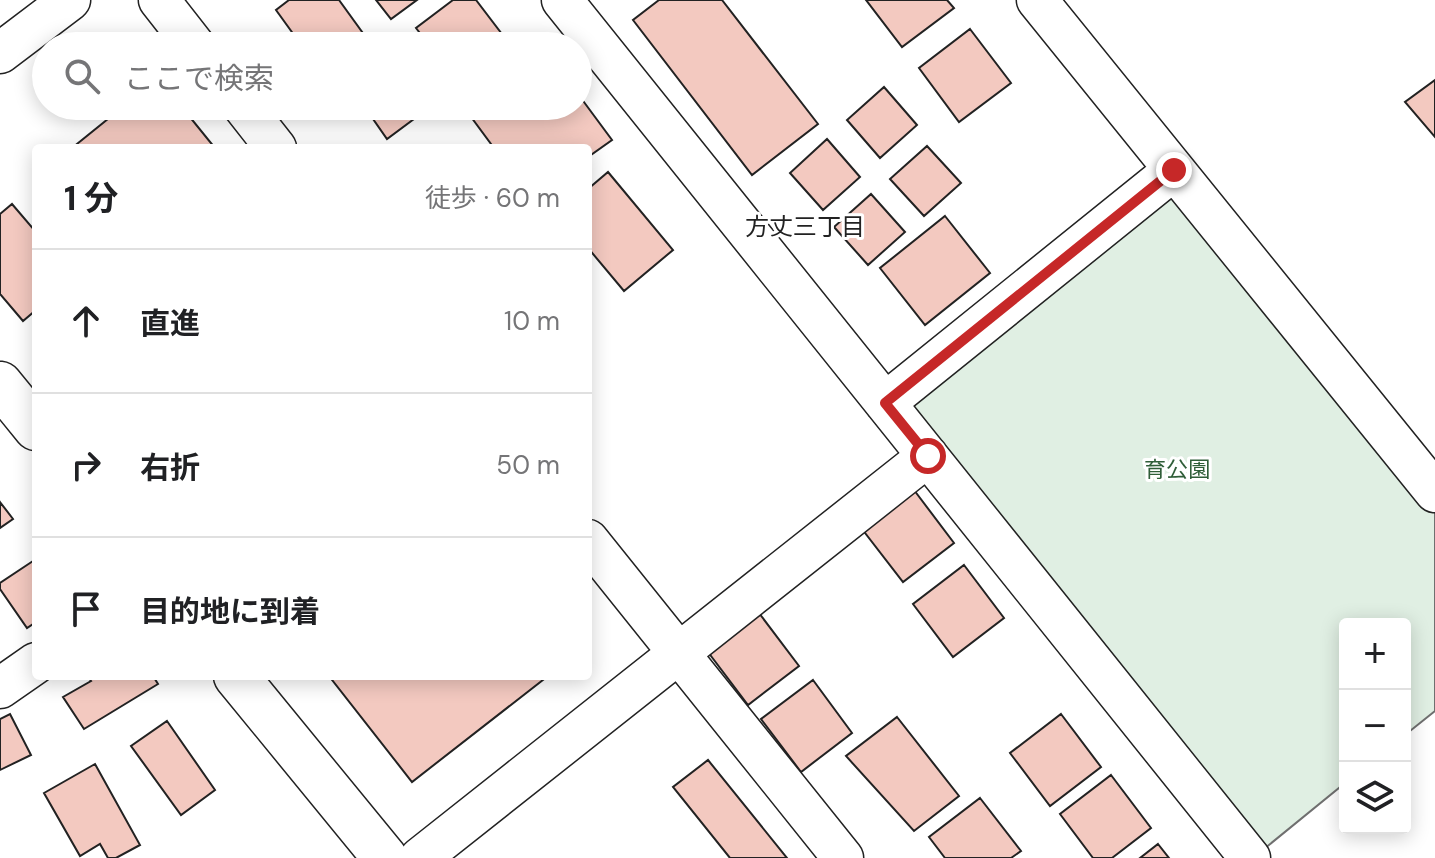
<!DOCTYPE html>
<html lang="ja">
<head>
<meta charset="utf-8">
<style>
	body { margin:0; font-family:"DM Sans","Noto Sans JP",sans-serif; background:#f6f6f6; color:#202124 }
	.controls { position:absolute; right:24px; bottom:24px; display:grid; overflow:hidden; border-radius:8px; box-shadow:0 4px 20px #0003 }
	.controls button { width:72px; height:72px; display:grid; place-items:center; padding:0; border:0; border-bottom:2px solid #e0e0e0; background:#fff; color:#202124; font:40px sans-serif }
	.stop { position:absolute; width:24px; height:24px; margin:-18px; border:6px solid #c62828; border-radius:50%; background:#fff }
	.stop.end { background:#c62828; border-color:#fff; box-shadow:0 2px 8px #0008 }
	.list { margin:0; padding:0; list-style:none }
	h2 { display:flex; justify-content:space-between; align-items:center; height:104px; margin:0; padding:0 32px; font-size:34px }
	h2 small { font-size:26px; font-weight:400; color:#757577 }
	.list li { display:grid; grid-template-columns:52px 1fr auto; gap:24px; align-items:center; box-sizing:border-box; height:144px; padding:0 32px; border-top:2px solid #e0e0e0 }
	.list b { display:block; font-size:30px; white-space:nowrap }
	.list em { font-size:26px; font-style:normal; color:#757577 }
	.icon { flex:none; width:44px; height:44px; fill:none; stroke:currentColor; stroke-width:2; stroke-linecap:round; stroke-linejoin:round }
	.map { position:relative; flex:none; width:1435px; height:858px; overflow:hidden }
	.search { position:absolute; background:#fff; box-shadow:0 4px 20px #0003; left:32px; top:32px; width:560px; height:88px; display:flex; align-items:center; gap:20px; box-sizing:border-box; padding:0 28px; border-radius:44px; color:#757577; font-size:30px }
	.panel { position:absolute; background:#fff; box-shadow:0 4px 20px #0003; left:32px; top:144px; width:560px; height:536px; border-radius:8px }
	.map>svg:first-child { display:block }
	.green { fill:#e0efe3; stroke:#6f6f6f; stroke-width:2 }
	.building { fill:#f3c9c0; stroke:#222; stroke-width:2 }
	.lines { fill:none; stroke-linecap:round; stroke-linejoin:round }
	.street-casing { stroke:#222; stroke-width:43 }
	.secondary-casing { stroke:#222; stroke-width:47 }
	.street { stroke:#fff; stroke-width:40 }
	.secondary { stroke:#fff; stroke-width:44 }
	.route { stroke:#c62828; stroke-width:10 }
	.labels { text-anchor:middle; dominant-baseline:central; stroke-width:6; stroke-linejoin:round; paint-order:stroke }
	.park-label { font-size:22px; fill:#2f5e38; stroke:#fff }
	.neighbourhood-label { font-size:24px; fill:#222; stroke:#fff }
</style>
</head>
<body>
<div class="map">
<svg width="1435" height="858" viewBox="0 0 1435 858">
	<rect width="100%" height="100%" fill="#fff"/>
	<path class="green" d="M 1186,183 L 1435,492 L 1435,711 L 1405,735 L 1405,624 L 1345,624 L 1345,783 L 1253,858 L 885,403 Z"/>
	<path class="building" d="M 289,0 L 339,0 L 365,36 L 350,46 L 302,46 L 276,10 Z
		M 376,0 L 417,0 L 391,19 Z
		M 453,0 L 476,0 L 508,42 L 502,46 L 430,46 L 416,28 Z
		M 659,0 L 722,0 L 818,124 L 752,175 L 633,20 Z
		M 866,0 L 947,0 L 954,8 L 902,47 Z
		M 970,29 L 1011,83 L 959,122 L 919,68 Z
		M 1435,80 L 1435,137 L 1405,102 Z
		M 884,87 L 917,125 L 880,158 L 847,120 Z
		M 578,94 L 612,140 L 588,157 L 588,148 L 494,148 L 463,106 L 578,106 Z
		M 124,106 L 181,106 L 215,148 L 72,148 Z
		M 364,106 L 417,106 L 422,113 L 387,139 Z
		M 827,139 L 860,177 L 823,210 L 790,173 Z
		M 927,146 L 961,183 L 924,216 L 890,179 Z
		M 608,172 L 673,250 L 624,291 L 588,248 L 588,189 Z
		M 871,194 L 905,232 L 868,265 L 834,227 Z
		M 12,204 L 36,232 L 36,310 L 23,321 L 0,294 L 0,214 Z
		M 945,216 L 990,273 L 925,325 L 880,268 Z
		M 914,490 L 954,543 L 903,582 L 862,529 Z
		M 0,502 L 13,519 L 0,528 Z
		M 36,559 L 36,622 L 27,628 L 0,589 L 0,583 Z
		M 964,565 L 1004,618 L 953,657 L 913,604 Z
		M 759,613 L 799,666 L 748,705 L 708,652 Z
		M 87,676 L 153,676 L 158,684 L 84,729 L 63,697 L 91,681 Z
		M 329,676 L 548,676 L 412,782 Z
		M 813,680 L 852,733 L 801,772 L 761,719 Z
		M 10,714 L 31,755 L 0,770 L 0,719 Z
		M 1061,714 L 1101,767 L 1050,806 L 1010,753 Z
		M 897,717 L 959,796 L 914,831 L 846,756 Z
		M 167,721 L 215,790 L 181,815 L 131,746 Z
		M 708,760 L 787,858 L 730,858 L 673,787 Z
		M 95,764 L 140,845 L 116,858 L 108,858 L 100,844 L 80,856 L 44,793 Z
		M 1111,775 L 1151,828 L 1112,858 L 1093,858 L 1060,814 Z
		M 980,798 L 1021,851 L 1011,858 L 945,858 L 929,837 Z
		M 1158,844 L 1169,858 L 1140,858 Z"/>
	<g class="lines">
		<g class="street-casing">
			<path id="street" d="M 159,0 L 195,46
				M 562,0 L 1250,858
				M 1037,0 L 1435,492
				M 0,53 L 70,0
				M 243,106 L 276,148
				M 885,403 L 1174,170
				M 588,540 L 843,858
				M 0,688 L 36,663
				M 420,858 L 928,456"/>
		</g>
		<g class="secondary-casing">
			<path id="secondary" d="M 0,384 L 36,428
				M 236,676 L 385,858"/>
		</g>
		<use href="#street" class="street"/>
		<use href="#secondary" class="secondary"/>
	</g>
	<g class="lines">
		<path class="route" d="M 928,456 L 885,403 L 1174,170"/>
	</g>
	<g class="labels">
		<g class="park-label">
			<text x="1177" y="469">育公園</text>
		</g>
		<g class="neighbourhood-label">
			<text x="805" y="226">方丈三丁目</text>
		</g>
	</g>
</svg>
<div class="controls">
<button>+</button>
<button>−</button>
<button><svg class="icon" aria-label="layers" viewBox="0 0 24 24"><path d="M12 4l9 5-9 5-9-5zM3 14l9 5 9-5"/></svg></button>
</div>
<div class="stop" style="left:928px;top:456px"></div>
<div class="stop end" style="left:1174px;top:170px"></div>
<div class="search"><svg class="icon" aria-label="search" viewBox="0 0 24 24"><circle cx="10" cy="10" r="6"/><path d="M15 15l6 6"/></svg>ここで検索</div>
<section class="panel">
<h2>1 分<small>徒歩 · 60 m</small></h2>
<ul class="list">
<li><svg class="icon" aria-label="ahead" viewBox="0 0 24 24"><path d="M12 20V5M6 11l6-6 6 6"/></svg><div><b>直進</b></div><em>10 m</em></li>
<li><svg class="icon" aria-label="right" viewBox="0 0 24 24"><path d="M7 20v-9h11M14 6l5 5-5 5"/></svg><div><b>右折</b></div><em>50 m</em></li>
<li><svg class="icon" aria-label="arrive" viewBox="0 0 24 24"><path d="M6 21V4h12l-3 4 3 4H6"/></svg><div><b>目的地に到着</b></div></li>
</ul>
</section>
</div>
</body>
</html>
